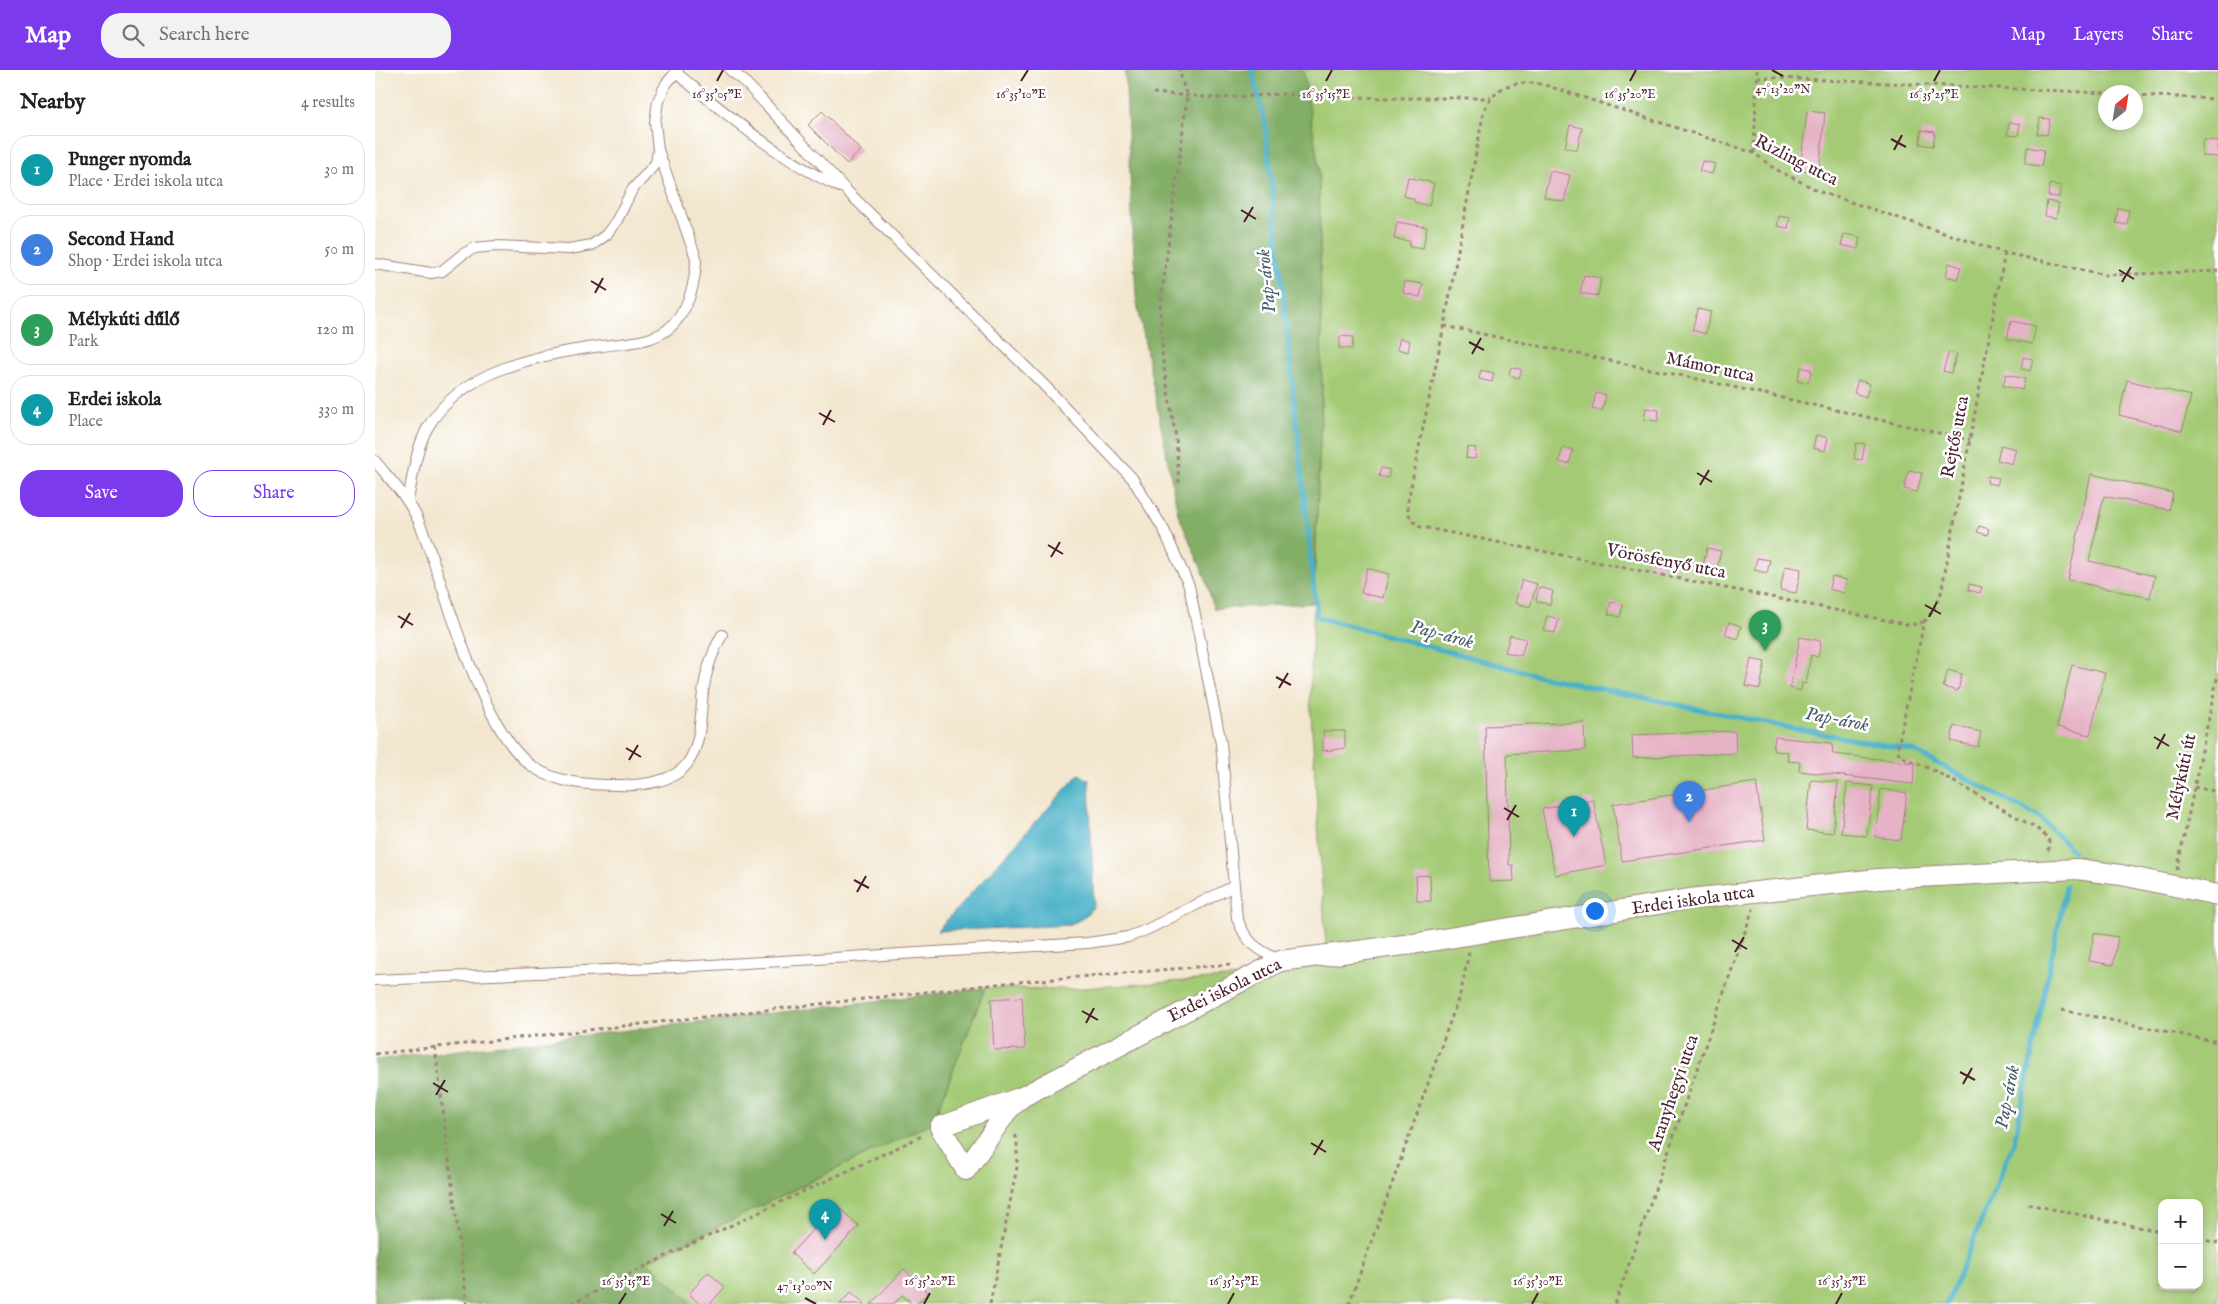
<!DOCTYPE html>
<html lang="en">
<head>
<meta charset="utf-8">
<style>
	body { margin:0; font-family:"IM FELL English",serif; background:#f2f2f2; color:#202124 }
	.controls { position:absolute; right:15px; bottom:15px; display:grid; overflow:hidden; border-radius:10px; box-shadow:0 2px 8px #0003 }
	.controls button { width:45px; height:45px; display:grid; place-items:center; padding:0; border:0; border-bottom:1px solid #e0e0e0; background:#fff; color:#202124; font:25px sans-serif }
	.compass { position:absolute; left:1723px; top:15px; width:45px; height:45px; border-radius:50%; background:#fff; box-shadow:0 2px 8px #0003; rotate:30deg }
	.you { position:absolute; left:1219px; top:840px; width:18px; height:18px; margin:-12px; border:4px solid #fff; border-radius:50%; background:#1a73e8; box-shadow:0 0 0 8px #1a73e833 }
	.badge { display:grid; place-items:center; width:32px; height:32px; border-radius:50%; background:#7c3aed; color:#fff; font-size:16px; font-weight:700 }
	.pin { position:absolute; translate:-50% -41px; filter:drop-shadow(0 1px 2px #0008) }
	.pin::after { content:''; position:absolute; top:26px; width:18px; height:15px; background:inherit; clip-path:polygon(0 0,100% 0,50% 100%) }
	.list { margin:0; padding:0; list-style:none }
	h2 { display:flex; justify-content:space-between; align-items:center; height:65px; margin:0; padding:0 20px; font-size:21px }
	h2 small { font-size:16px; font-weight:400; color:#757577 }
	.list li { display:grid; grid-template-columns:32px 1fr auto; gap:15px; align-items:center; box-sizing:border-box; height:70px; margin:0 10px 10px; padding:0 10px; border:1px solid #e0e0e0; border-radius:20px }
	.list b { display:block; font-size:19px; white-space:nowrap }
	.list p { margin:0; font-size:16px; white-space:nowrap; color:#757577 }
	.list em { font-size:16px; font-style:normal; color:#757577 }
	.actions { display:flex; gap:10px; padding:15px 20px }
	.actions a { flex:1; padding:11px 0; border:1px solid #7c3aed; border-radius:20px; text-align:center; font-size:18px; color:#7c3aed }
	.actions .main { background:#7c3aed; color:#fff }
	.icon { flex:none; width:28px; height:28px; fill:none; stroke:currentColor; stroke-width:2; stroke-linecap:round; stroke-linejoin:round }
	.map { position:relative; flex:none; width:1843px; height:1234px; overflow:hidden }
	header { display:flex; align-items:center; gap:30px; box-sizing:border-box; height:70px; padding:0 25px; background:#7c3aed; color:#fff }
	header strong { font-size:24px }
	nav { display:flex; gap:28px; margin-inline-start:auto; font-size:18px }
	.search { width:350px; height:45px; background:#f2f2f2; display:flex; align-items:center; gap:12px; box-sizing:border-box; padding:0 18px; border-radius:20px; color:#757577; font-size:19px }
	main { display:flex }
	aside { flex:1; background:#fff }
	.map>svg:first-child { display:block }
	.green { fill:#a4ca74; stroke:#777450; fill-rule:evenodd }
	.forest { fill:#83ae66; stroke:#666648 }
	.water { fill:#48b1c7; stroke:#496879 }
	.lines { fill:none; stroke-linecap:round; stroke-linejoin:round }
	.stream { stroke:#48b1c7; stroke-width:5 }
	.building { fill:#e6b2c6 }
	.lane-casing { stroke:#9e827c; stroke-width:12 }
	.street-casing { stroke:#9e827c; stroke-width:22 }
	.path { stroke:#9e827c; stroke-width:3; stroke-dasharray:4 4; stroke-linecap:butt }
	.lane { stroke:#fff; stroke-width:10 }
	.street { stroke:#fff; stroke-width:20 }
	.ticks { fill:none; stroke:#4a1f2b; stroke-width:2 }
	.labels { text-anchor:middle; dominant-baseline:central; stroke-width:5; stroke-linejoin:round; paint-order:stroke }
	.street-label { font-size:18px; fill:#4a1f2b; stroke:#fff }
	.water-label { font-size:19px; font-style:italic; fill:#495969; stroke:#fff }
	.ticks-label { font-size:12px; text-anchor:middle; fill:#4a1f2b; stroke:#fff; stroke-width:5; stroke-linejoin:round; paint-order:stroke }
</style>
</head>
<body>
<header>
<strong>Map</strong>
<div class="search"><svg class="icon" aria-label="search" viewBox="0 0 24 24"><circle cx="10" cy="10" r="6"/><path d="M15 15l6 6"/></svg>Search here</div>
<nav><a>Map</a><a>Layers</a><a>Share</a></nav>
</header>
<main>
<aside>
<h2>Nearby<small>4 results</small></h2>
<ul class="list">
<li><span class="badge" style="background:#0f9aa8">1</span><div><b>Punger nyomda</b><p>Place · Erdei iskola utca</p></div><em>30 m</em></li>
<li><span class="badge" style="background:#3f7fe0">2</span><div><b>Second Hand</b><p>Shop · Erdei iskola utca</p></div><em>50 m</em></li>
<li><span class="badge" style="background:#2e9e5b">3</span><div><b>Mélykúti dűlő</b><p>Park</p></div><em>120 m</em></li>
<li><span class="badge" style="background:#0f9aa8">4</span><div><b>Erdei iskola</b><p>Place</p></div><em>330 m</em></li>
</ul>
<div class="actions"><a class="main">Save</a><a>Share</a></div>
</aside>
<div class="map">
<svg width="1843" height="1234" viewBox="0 0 1843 1234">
	<rect width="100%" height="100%" fill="#fff"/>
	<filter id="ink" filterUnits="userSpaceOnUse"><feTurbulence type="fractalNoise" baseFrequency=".02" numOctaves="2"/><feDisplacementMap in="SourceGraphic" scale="10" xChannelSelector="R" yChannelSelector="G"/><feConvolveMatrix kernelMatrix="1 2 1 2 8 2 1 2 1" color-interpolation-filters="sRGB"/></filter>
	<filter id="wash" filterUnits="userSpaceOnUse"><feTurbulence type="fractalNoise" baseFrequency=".0096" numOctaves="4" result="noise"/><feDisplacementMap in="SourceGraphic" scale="20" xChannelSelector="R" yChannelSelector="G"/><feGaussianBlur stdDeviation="1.12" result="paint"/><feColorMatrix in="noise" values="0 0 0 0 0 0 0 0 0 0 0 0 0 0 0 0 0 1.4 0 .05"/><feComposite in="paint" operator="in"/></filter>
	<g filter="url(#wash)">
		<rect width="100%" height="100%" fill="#f2e6ce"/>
		<path class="green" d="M 928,0 L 1843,0 L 1843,1234 L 317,1234 L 272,1191 L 558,1052 L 610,918 L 694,919 L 908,904 L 952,893 L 935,628 L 947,320 L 944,98 ZM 1730,22 L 1760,22 L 1760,52 L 1730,52 ZM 1787,1133 L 1824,1133 L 1824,1215 L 1787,1215 Z"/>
		<path class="forest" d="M 750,0 L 928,0 L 944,98 L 947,320 L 938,533 L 839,539 L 830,507 L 803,444 L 761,227 Z
			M 610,918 L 558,1052 L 272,1191 L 317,1234 L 0,1234 L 0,990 Z"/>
		<path class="water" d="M 704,704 L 714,710 L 719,836 L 708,848 L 695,855 L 562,861 Z"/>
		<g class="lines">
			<path class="stream" d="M 877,0 L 890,52 L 942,547 L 1173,608 L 1420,659 L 1537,680 L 1666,748 L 1698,781
				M 1572,1234 L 1639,1072 L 1691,816"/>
		</g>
		<g id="blocks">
			<path class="building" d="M 447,41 L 486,80 L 472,94 L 433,55 Z
				M 1432,41 L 1450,43 L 1444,102 L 1425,100 Z
				M 1665,48 L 1675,49 L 1672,65 L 1662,64 Z
				M 1634,52 L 1645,54 L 1643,66 L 1632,65 Z
				M 1195,55 L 1207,58 L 1202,80 L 1190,77 Z
				M 1546,60 L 1560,62 L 1558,76 L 1545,74 Z
				M 1827,70 L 1843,71 L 1843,87 L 1827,86 Z
				M 1652,77 L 1669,80 L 1666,96 L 1650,94 Z
				M 1327,91 L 1340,94 L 1337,104 L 1324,101 Z
				M 1175,101 L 1195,105 L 1189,132 L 1169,127 Z
				M 1033,107 L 1059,113 L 1054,136 L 1039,132 L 1039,129 L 1029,126 Z
				M 1674,114 L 1686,116 L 1684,127 L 1673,126 Z
				M 1672,131 L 1684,133 L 1681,148 L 1670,146 Z
				M 1743,138 L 1754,140 L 1752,155 L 1741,153 Z
				M 1404,146 L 1415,148 L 1413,158 L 1402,156 Z
				M 1022,152 L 1052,157 L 1048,179 L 1034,177 L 1035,171 L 1019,169 Z
				M 1469,164 L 1485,167 L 1483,179 L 1466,175 Z
				M 1574,193 L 1586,197 L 1582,209 L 1571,206 Z
				M 1209,205 L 1226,208 L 1223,226 L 1205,223 Z
				M 1030,211 L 1048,214 L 1045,227 L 1028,223 Z
				M 1323,239 L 1336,242 L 1330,264 L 1317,260 Z
				M 1636,251 L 1661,256 L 1657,274 L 1632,269 Z
				M 965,266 L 978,267 L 977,279 L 964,278 Z
				M 1025,268 L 1035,271 L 1033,282 L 1022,279 Z
				M 1574,282 L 1582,284 L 1576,303 L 1568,301 Z
				M 1648,287 L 1658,289 L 1655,301 L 1646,299 Z
				M 1136,297 L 1147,300 L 1144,308 L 1134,305 Z
				M 1426,297 L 1437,300 L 1433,313 L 1422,311 Z
				M 1106,300 L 1119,303 L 1117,312 L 1104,309 Z
				M 1631,304 L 1650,309 L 1647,320 L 1628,316 Z
				M 1483,310 L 1495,314 L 1491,327 L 1479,323 Z
				M 1752,310 L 1816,326 L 1807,361 L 1744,345 Z
				M 1221,323 L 1231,325 L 1227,341 L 1217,339 Z
				M 1271,338 L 1284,340 L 1283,351 L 1269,350 Z
				M 1441,365 L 1453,368 L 1450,381 L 1438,378 Z
				M 1481,373 L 1490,374 L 1487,390 L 1479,389 Z
				M 1626,375 L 1641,379 L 1637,394 L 1622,390 Z
				M 1092,377 L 1101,378 L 1100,389 L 1091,388 Z
				M 1188,377 L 1198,380 L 1194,394 L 1184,392 Z
				M 1006,398 L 1015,400 L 1013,408 L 1004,406 Z
				M 1534,400 L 1547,403 L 1542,422 L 1529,419 Z
				M 1716,404 L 1798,423 L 1794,440 L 1729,426 L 1714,491 L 1780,506 L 1775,528 L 1693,510 Z
				M 1613,406 L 1624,408 L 1622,415 L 1612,413 Z
				M 1604,456 L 1614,459 L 1612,465 L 1602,462 Z
				M 1332,478 L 1346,481 L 1342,498 L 1328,495 Z
				M 1274,486 L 1288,487 L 1287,498 L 1273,496 Z
				M 1382,488 L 1395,490 L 1392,503 L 1379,500 Z
				M 1410,496 L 1426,499 L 1421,523 L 1405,520 Z
				M 992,498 L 1014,504 L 1008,528 L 986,523 Z
				M 1457,506 L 1472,510 L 1469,523 L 1454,519 Z
				M 1147,510 L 1162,514 L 1155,537 L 1140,533 Z
				M 1594,514 L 1607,517 L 1605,523 L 1593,520 Z
				M 1164,517 L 1178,521 L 1175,535 L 1161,531 Z
				M 1236,532 L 1248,535 L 1245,547 L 1233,544 Z
				M 1172,546 L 1184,549 L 1180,563 L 1168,560 Z
				M 1354,552 L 1366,556 L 1363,569 L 1350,565 Z
				M 1135,565 L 1151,569 L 1146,586 L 1130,582 Z
				M 1425,567 L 1446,571 L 1443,587 L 1436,585 L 1431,614 L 1427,613 L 1426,621 L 1415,618 Z
				M 1376,589 L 1390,592 L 1385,619 L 1370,616 Z
				M 1697,595 L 1730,603 L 1715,665 L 1682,657 Z
				M 1573,600 L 1587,604 L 1583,621 L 1568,617 Z
				M 1209,652 L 1210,680 L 1132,684 L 1134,795 L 1138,795 L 1139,811 L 1114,812 L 1110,656 Z
				M 1579,656 L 1606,662 L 1603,677 L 1576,671 Z
				M 948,661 L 970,661 L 970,678 L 948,681 Z
				M 1360,661 L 1361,683 L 1258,688 L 1257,665 Z
				M 1400,667 L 1457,673 L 1458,684 L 1540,693 L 1538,714 L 1424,701 L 1425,692 L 1412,691 L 1413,682 L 1398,681 Z
				M 1436,710 L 1463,712 L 1458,763 L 1431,760 Z
				M 1381,712 L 1390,770 L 1247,791 L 1238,734 Z
				M 1472,713 L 1498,716 L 1492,766 L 1466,763 Z
				M 1506,719 L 1532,723 L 1526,770 L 1500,767 Z
				M 1218,729 L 1231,795 L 1180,805 L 1167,739 Z
				M 1055,805 L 1056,831 L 1042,831 L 1041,806 Z
				M 1719,863 L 1743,867 L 1738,895 L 1714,891 Z
				M 647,927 L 650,979 L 619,980 L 616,929 Z
				M 461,1135 L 484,1156 L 439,1204 L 416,1183 Z
				M 529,1199 L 553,1222 L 542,1234 L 537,1234 L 527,1225 L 519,1234 L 496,1234 Z
				M 333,1202 L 350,1217 L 335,1234 L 325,1234 L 314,1224 Z
				M 476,1222 L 489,1233 L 488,1234 L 465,1234 Z"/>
		</g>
	</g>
	<g filter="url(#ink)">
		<use href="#blocks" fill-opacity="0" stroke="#9e827c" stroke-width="1"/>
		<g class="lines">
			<g class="lane-casing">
				<path id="lane" d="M 355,0 L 368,10 L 471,120 L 667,313 L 757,408 L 789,460 L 814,516 L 846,673 L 862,848 C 871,873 882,879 905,891
					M 300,2 C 352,44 404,90 465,117
					M 0,194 L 56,203 L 67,201 L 88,184 L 100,178 L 120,176 L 194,179 L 217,175 L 231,165 L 242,150 L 257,120 L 281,93 L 283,80 L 280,52 L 283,31 L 291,14 L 303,0
					M 0,391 C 18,413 37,432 47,459 C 70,518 106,662 158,697 C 183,714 216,715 245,715 C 265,716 299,712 312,694 C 327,673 325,647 328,622 C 331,601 337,582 347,565
					M 33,430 C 38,405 41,378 53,357 C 87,299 166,284 227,276 C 248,273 274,273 292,260 C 313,244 321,212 321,188 L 283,80
					M 0,910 L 302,897 L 713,873 L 753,867 L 771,860 L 859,816"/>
			</g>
			<g class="street-casing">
				<path id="street" d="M 647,1027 L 633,1040 L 591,1100 L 565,1057 L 647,1027 L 905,891 L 1037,874 L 1314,829 L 1503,809 L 1702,799 L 1746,805 L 1843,825"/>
			</g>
			<path class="path" d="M 1382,7 L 1730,23
				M 778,23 L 845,28 L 907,24 L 1008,28 L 1116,28
				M 1760,25 L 1843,29
				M 1379,83 L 1382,0
				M 1630,183 L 1566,523 L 1559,539 L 1549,552 L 1522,681 L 1528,687 L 1560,701 L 1661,758 L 1673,768 L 1675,777 L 1671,782
				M 1069,256 L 1318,308 L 1595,370
				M 804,413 L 801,368 L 788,292 L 785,239 L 812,27 L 804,0
				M 1549,552 L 1535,555 L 1042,456 L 1033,443 L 1033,431 L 1069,256 L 1109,40 C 1124,13 1138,11 1167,14 L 1379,83 L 1400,99 L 1448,123 L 1630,183 L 1731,205 L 1843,201
				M 1819,717 L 1843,722
				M 1802,800 L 1843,604
				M 1687,940 L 1843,972
				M 60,977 L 92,1234
				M 0,984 L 631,913 L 857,894
				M 1653,1134 L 1787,1162
				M 1824,1169 L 1843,1173
				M 196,1234 L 293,1185 L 549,1065
				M 615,1234 L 642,1097 L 642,1071 L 640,1063
				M 974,1234 L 1086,921 L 1094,882
				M 1240,1234 L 1378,839"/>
			<use href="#lane" class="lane"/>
			<use href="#street" class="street"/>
		</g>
	</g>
	<path class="ticks" d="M 1397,0 L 1408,6M 342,11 L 348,0M 646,11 L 653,0M 951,11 L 957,0M 1255,11 L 1261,0M 1559,11 L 1565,0M 1516,69 L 1531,77M 1519,80 L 1527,65M 866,140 L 881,149M 869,152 L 878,137M 1744,200 L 1759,209M 216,211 L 231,220M 1747,212 L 1756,197M 220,223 L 228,208M 1094,272 L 1109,280M 1097,284 L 1106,268M 444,343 L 460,352M 448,355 L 456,340M 1322,403 L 1337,412M 1325,415 L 1334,400M 673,475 L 688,484M 676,487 L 685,472M 1550,535 L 1566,544M 23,546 L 38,555M 1554,547 L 1562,532M 26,558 L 35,543M 901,607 L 916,615M 904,618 L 913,603M 1779,667 L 1794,676M 251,678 L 266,687M 1782,679 L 1790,664M 254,690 L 263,675M 1129,738 L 1144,747M 1132,750 L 1141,735M 479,810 L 494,818M 482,822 L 491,806M 1357,870 L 1372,879M 1360,882 L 1369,867M 707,941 L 723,950M 711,953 L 719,938M 1585,1002 L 1600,1010M 58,1013 L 73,1022M 1588,1014 L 1597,998M 61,1025 L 70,1010M 936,1073 L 951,1082M 939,1085 L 948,1070M 286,1144 L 301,1153M 289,1156 L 298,1141M 430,1228 L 441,1234M 244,1234 L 251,1223M 549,1234 L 555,1223M 853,1234 L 859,1223M 1157,1234 L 1163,1223M 1461,1234 L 1467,1223"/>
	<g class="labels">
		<g class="street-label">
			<text transform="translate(1421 91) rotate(27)">Rizling utca</text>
			<text transform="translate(1335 298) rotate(12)">Mámor utca</text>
			<text transform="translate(1581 367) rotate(-79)">Rejtős utca</text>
			<text transform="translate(1291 492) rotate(11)">Vörösfenyő utca</text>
			<text transform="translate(1807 707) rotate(-78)">Mélykúti út</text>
			<text transform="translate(1318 831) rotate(-8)">Erdei iskola utca</text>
			<text transform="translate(850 921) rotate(-26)">Erdei iskola utca</text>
			<text transform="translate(1299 1023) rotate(-71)">Aranyhegyi utca</text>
		</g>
		<g class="water-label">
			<text transform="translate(892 211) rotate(-96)">Pap-árok</text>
			<text transform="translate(1067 565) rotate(15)">Pap-árok</text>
			<text transform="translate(1462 650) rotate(11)">Pap-árok</text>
			<text transform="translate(1633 1027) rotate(-79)">Pap-árok</text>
		</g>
	</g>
	<g class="ticks-label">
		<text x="1408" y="23">47°13'20"N</text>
		<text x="342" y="28">16°35'05"E</text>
		<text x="646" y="28">16°35'10"E</text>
		<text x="951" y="28">16°35'15"E</text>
		<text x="1255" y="28">16°35'20"E</text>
		<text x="1559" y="28">16°35'25"E</text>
		<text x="251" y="1215">16°35'15"E</text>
		<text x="555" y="1215">16°35'20"E</text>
		<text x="859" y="1215">16°35'25"E</text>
		<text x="1163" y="1215">16°35'30"E</text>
		<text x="1467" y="1215">16°35'35"E</text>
		<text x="430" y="1220">47°13'00"N</text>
	</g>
</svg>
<div class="controls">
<button>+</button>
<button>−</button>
</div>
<svg class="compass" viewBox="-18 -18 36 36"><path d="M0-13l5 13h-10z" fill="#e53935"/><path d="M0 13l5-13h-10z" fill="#757577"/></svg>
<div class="you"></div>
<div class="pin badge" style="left:1199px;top:767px;background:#0f9aa8">1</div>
<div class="pin badge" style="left:1314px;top:752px;background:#3f7fe0">2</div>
<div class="pin badge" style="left:1390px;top:581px;background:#2e9e5b">3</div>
<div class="pin badge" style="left:450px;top:1170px;background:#0f9aa8">4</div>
</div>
</main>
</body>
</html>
